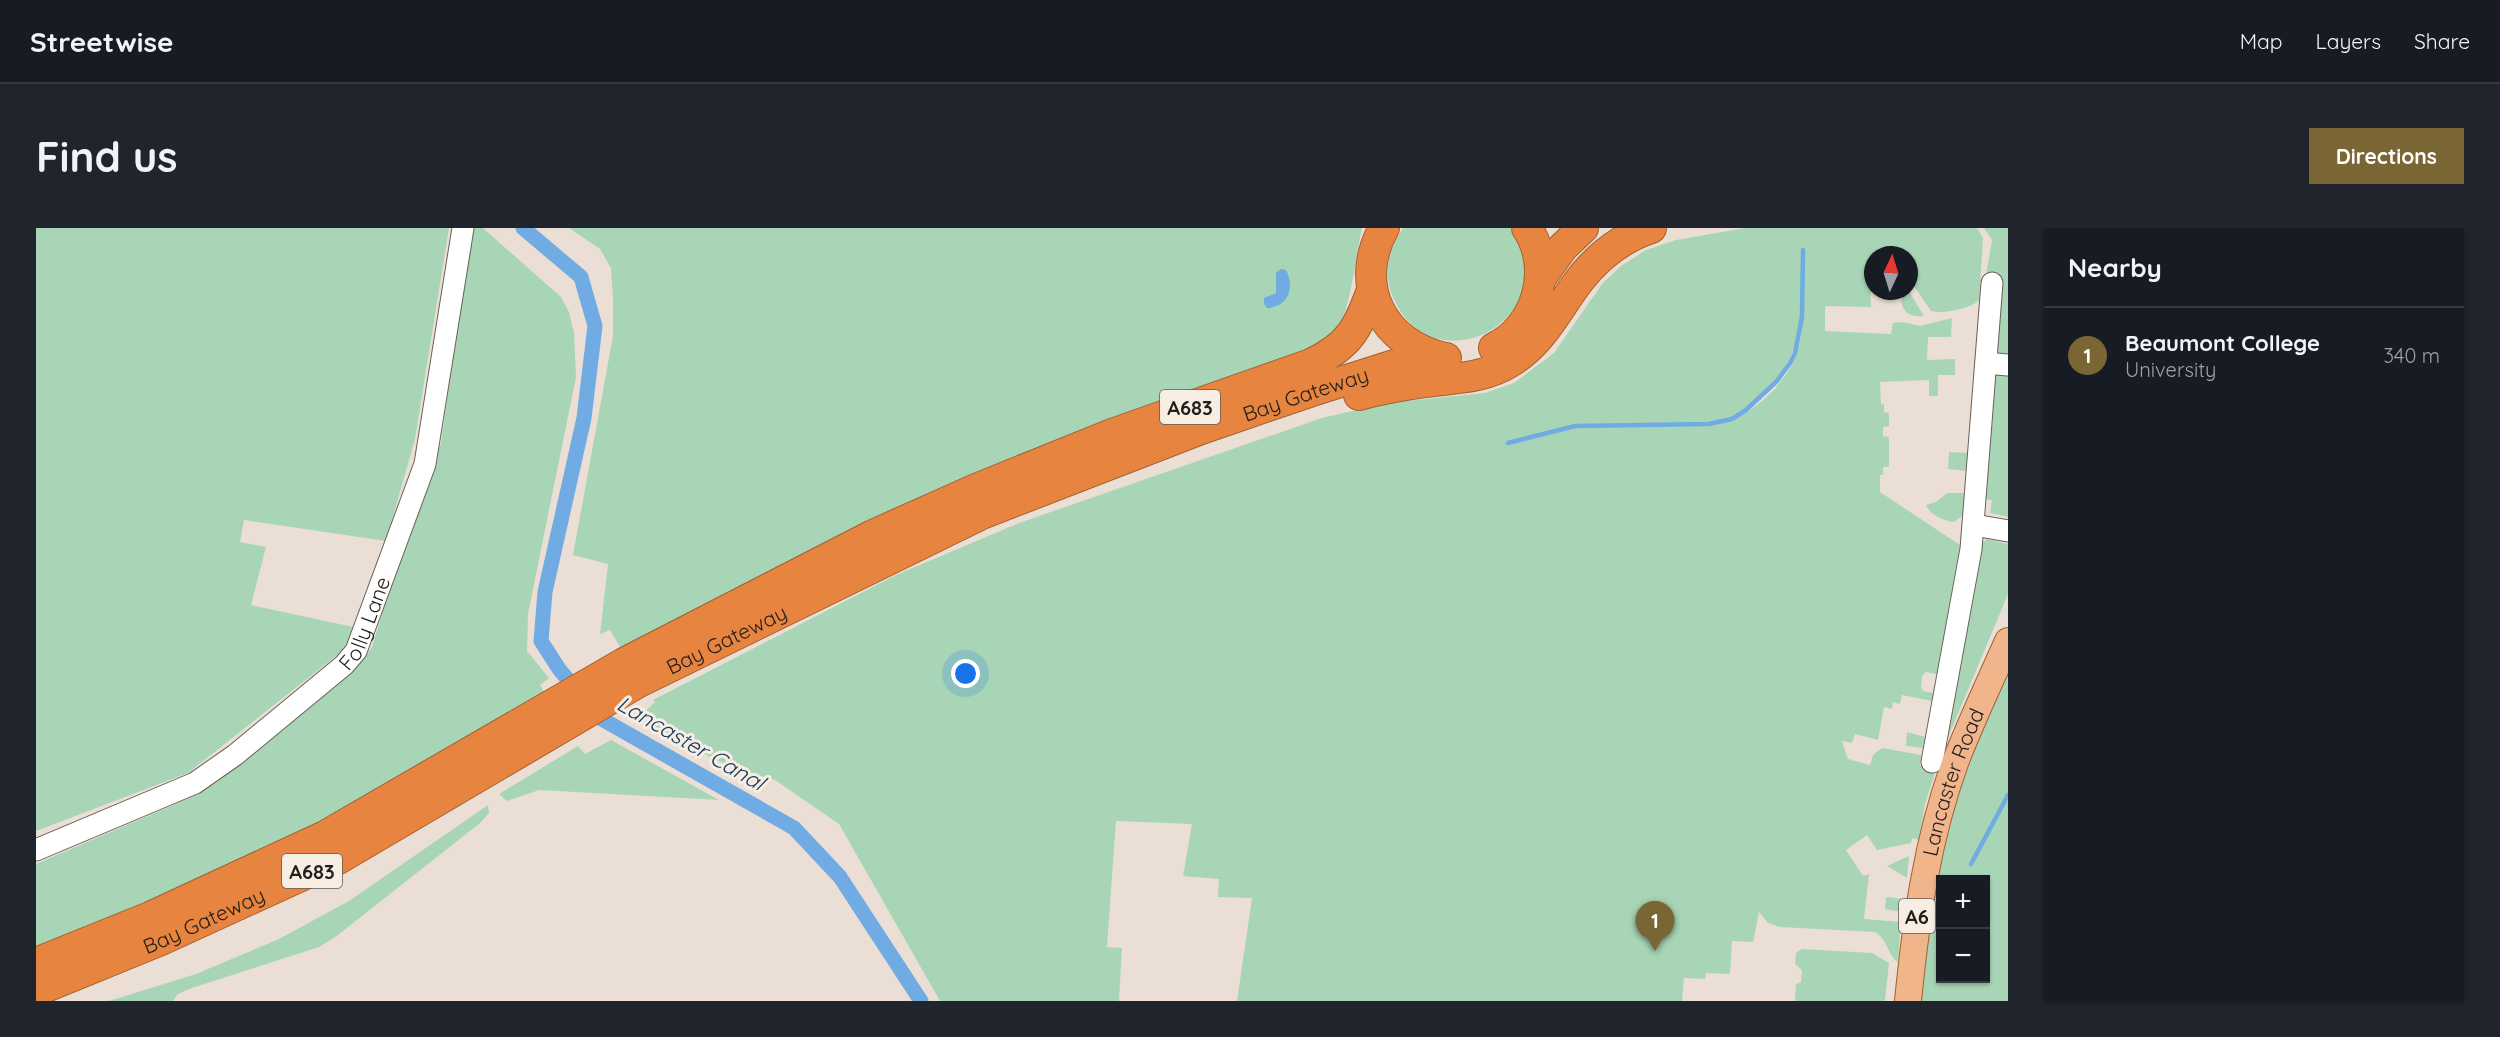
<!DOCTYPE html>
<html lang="en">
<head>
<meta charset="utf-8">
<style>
	body { margin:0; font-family:Quicksand,sans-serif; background:#20242c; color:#f1f3f6 }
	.controls { position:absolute; right:18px; bottom:18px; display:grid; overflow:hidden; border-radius:0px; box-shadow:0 2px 4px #0004 }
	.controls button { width:54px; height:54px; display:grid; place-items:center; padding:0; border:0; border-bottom:2px solid #363941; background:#171b24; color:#f1f3f6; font:30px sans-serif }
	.compass { position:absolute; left:1828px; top:18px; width:54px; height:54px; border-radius:50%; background:#171b24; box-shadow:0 2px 4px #0004; rotate:4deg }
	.you { position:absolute; left:930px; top:446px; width:21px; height:21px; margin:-15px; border:4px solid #fff; border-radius:50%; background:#1a73e8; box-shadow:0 0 0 9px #1a73e833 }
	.badge { display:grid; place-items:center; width:39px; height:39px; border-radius:50%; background:#7a6635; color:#fff; font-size:20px; font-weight:700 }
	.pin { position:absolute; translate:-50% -50px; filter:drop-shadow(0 2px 3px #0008) }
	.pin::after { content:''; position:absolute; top:32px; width:21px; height:18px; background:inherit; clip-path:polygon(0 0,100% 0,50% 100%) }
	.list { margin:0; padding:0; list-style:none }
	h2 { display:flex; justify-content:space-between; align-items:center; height:78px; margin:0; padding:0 24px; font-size:26px }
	h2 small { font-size:20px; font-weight:400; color:#9ea1a6 }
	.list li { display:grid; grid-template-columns:39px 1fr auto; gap:18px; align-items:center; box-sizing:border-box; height:96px; padding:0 24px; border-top:2px solid #363941 }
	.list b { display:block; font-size:22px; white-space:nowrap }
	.list p { margin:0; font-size:20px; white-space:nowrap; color:#9ea1a6 }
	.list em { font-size:20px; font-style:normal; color:#9ea1a6 }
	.map { position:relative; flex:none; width:1972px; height:773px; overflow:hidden; border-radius:0px }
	header { display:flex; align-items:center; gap:36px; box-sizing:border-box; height:84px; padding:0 30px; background:#171b24; border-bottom:2px solid #363941 }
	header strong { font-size:28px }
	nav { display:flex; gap:33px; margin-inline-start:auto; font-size:21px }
	.intro { display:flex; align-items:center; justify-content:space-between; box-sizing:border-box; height:144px; padding:0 36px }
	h1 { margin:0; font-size:42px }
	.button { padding:15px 27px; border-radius:0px; background:#7a6635; color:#fff; font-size:21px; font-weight:700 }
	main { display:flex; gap:36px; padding:0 36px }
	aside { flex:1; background:#171b24; border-radius:0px; box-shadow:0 2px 4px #0004 }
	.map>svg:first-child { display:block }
	.green { fill:#a8d5b5; fill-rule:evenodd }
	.water { fill:#70ace3 }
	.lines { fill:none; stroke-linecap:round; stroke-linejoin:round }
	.stream { stroke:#70ace3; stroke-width:4.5 }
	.canal { stroke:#70ace3; stroke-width:15 }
	.minor-casing { stroke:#695f57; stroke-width:23 }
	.major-casing { stroke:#a26032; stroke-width:28 }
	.highway-casing { stroke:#a26032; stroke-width:32 }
	.minor { stroke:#fff; stroke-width:21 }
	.major { stroke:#f1b58c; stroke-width:26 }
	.highway { stroke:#e7843f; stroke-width:30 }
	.labels { text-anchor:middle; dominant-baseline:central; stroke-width:6; stroke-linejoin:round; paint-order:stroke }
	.shield { fill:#f8ede2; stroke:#625c57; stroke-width:1.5 }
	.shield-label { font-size:20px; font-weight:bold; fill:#221e1b }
	.street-label { font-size:21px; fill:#221e1b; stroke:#f8ede2 }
	.water-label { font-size:22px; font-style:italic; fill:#0d3a5e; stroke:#f8ede2 }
</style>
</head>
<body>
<header>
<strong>Streetwise</strong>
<nav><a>Map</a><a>Layers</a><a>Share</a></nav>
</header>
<div class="intro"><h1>Find us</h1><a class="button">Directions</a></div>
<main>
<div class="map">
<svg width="1972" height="773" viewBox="0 0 1972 773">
	<rect width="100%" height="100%" fill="#ebdfd5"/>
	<path class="green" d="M 0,0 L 413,0 L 379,211 L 350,313 L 208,292 L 204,314 L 230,319 L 215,377 L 322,400 L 305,424 L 152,545 L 0,603 Z
		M 434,0 L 447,0 L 525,69 L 533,84 L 538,105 L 540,149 L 492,386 L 491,423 L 513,450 L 504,457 L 510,467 L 283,600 L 56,702 L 0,718 L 0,636 L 142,575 L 180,555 L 321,439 L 336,419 L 348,379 L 405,215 Z
		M 533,0 L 1326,0 C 1320,25 1315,82 1301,100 C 1293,111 1281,119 1270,128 L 586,422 L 574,402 L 564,406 L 572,336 L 537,327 L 577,108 L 577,70 L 575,40 L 564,21 Z
		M 1367,0 L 1474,0 C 1534,91 1396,162 1357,69 C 1346,45 1353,21 1367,0 Z
		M 1709,0 L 1941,0 L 1947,10 L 1943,72 C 1937,80 1904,87 1895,83 L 1873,51 L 1873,27 L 1837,27 L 1837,41 L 1834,41 L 1835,79 L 1789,78 L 1789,103 L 1855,106 L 1857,95 L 1866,94 L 1884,98 L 1916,90 L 1915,109 L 1892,109 L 1891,132 L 1919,131 L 1919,147 L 1902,147 L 1902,168 L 1893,168 L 1893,152 L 1844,154 L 1845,176 L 1848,177 L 1848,184 L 1853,185 L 1853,198 L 1847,199 L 1847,208 L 1853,209 L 1853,239 L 1847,239 L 1847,247 L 1844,247 L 1844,264 L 1924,317 L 1901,446 L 1890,444 L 1886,448 L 1885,460 L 1887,463 L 1897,465 L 1896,473 L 1866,467 L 1864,476 L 1857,474 L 1856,481 L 1848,479 L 1842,512 L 1819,506 L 1816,515 L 1806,513 L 1812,531 L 1834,537 L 1837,527 L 1846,520 L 1885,527 L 1884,538 L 1900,542 L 1889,576 L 1883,612 L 1876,610 L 1875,615 L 1841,622 L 1831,607 L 1810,622 L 1827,648 L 1833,646 L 1828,691 L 1865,694 L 1862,734 C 1851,727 1852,711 1839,704 L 1744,699 L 1732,695 L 1723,684 L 1717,714 L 1696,713 L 1694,746 L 1670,745 L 1669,751 L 1648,750 L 1646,773 L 1201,773 L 1216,670 L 1182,669 L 1183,651 L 1147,648 L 1156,596 L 1080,593 L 1071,719 L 1086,720 L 1083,773 L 904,773 L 803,596 L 739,552 L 702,542 L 599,493 L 619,474 L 617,472 L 860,347 L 983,295 L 1286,190 L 1350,175 L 1449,165 L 1478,155 L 1518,125 L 1566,56 L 1585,38 L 1610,22 L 1640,12 ZM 1765,107 C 1760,143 1734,172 1702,189 C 1730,158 1749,153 1762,108 Z
		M 1948,0 L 1972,0 L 1972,131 L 1959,126 L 1950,48 L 1956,12 Z
		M 1869,65 L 1874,65 L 1888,88 C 1876,89 1868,86 1865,74 Z
		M 1961,145 L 1972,145 L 1972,289 L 1954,285 L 1956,272 L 1947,271 L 1959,147 Z
		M 1913,224 L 1934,225 L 1932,243 L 1912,241 Z
		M 1911,265 L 1930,265 L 1927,287 L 1918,294 C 1908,293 1894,287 1890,277 L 1900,274 Z
		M 1951,311 L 1972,316 L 1972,366 L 1906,524 L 1944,324 L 1946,315 Z
		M 1972,443 L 1972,773 L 1885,773 C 1890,724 1895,676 1905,628 C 1919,564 1945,503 1972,443 ZM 1904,652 L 1950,652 L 1950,750 L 1904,750 Z
		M 1871,504 L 1889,509 L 1887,520 L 1870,518 Z
		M 575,512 L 683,572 L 503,562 L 471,573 L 463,566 L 542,518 L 549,526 Z
		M 452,577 L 453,585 L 444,595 L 302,707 L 283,719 L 153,761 L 142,766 L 137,773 L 73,773 L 160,746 L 243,711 L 313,673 Z
		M 1873,628 L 1871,650 L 1851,638 Z
		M 1850,669 L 1868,671 L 1866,684 L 1849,681 Z
		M 1766,721 L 1836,725 L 1853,735 L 1849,773 L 1759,773 L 1760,756 L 1765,754 L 1766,742 L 1759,736 L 1760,725 Z"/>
	<path class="water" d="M 1245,41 L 1250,42 C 1259,59 1253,79 1231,80 L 1228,76 L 1228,70 L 1240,65 L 1240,45 Z"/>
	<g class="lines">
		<path class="stream" d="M 1472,215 L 1539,198 L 1673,196 L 1696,191 L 1710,182 L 1741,153 L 1754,135 L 1759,125 L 1766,89 L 1767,22
			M 1935,636 L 1972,567"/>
		<path class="canal" d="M 487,0 L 545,49 L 559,98 L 548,190 L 509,364 L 505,413 L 523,441 L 564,490 L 758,600 L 804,649 L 885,773"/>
		<g class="minor-casing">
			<g id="minor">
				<path d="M 1950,135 L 1972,137"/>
				<path d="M 1938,297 L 1972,303"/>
				<path d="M 1896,534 L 1935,321 L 1956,55"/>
				<path id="s1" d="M 0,622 L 159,555 L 199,527 L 308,437 L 320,423 L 389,236 L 427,0"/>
			</g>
		</g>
		<g class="major-casing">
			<g id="major">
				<path id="s2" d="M 1872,773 C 1880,692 1891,612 1919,535 C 1935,493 1954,454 1972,413"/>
			</g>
		</g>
		<g class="highway-casing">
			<g id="highway">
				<path d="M 1348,0 C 1316,57 1346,116 1409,130"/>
				<path d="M 1504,51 L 1527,19 L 1547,0"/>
				<path d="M 1458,120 C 1501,99 1518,41 1491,0"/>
				<path d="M 1323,167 C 1345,161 1368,157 1390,154 C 1420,150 1449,150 1474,134 C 1506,115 1521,82 1542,54 C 1561,29 1585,10 1615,0"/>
				<path d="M 0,735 L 114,689 L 289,608 L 588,435 L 837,307 L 940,261 L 1076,206 L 1275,136 C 1313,118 1322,101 1336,62"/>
				<path id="s3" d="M 0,763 L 125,712 L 302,631 L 601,455 L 948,285 L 1165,201 L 1273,164 L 1358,137 L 1410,130"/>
			</g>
		</g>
		<use href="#minor" class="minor"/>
		<use href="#major" class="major"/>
		<use href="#highway" class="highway"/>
	</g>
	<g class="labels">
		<g class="shield">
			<rect x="1124" y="162" width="60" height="34" rx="4.5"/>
			<rect x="246" y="626" width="60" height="34" rx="4.5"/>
			<rect x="1863" y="671" width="36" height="34" rx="4.5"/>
		</g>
		<g class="shield-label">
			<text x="1154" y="179">A683</text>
			<text x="276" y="643">A683</text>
			<text x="1881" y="688">A6</text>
		</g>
		<g class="street-label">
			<text stroke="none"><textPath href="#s3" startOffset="1406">Bay Gateway</textPath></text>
			<text stroke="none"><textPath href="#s1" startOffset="410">Folly Lane</textPath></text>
			<text stroke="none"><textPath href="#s3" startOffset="776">Bay Gateway</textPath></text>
			<text stroke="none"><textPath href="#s2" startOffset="224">Lancaster Road</textPath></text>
			<text stroke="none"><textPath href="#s3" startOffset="182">Bay Gateway</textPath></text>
		</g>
		<g class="water-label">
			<text transform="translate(655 515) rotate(30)">Lancaster Canal</text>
		</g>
	</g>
</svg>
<div class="controls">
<button>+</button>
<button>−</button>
</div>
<svg class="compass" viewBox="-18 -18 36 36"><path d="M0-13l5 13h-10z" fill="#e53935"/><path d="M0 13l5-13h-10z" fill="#9ea1a6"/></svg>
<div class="you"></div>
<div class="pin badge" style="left:1619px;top:723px">1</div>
</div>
<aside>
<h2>Nearby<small></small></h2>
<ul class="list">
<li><span class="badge">1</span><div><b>Beaumont College</b><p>University</p></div><em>340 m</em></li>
</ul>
</aside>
</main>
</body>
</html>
